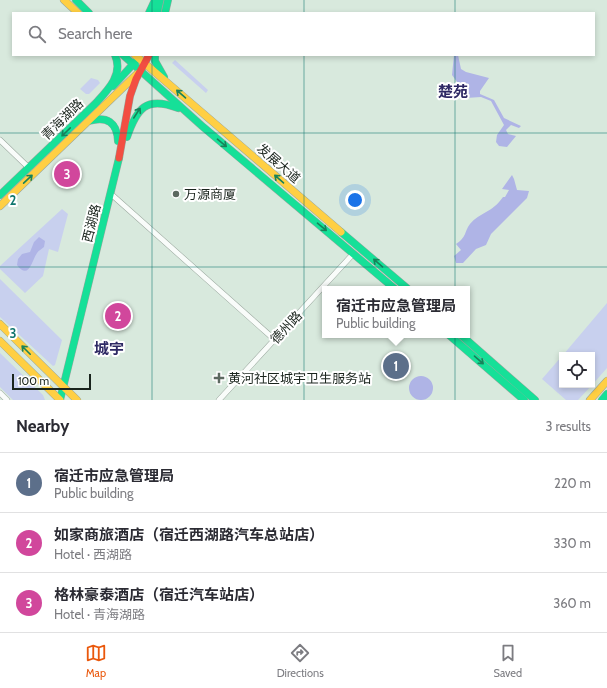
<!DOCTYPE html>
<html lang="en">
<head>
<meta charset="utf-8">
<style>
	body { margin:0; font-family:Cabin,"Noto Sans SC",sans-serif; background:#f7f7f7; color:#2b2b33 }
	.controls { position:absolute; right:12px; bottom:12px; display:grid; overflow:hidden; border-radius:0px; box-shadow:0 2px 6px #0003 }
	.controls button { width:36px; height:36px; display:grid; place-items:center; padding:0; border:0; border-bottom:1px solid #e1e1e2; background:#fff; color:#2b2b33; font:20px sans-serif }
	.scale { position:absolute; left:12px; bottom:10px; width:79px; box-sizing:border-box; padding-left:4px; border:2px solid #1a241d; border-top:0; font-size:11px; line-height:14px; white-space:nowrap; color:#1a241d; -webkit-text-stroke:3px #fff; paint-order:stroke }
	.you { position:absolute; left:355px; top:200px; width:14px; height:14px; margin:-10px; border:3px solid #fff; border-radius:50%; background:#1a73e8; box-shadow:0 0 0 6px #1a73e833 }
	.badge { display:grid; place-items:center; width:26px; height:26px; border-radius:50%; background:#ea580c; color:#fff; font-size:13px; font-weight:700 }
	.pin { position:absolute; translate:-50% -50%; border:2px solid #fff; box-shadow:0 1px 4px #0006 }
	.popup { position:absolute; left:322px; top:286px; width:148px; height:52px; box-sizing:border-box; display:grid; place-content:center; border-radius:0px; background:#fff; filter:drop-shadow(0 1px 3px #0005); font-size:13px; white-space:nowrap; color:#7c7c81 }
	.popup b { font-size:15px; color:#2b2b33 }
	.popup::after { content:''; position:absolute; left:50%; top:100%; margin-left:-8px; border:8px solid transparent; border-top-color:#fff }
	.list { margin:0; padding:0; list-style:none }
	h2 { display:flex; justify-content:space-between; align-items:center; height:52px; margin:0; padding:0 16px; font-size:17px }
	h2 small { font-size:13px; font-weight:400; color:#7c7c81 }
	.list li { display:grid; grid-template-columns:26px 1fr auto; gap:12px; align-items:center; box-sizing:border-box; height:60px; padding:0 16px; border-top:1px solid #e1e1e2 }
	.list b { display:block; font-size:15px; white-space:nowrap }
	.list p { margin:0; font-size:13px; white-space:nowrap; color:#7c7c81 }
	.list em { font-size:13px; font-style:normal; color:#7c7c81 }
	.icon { flex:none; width:22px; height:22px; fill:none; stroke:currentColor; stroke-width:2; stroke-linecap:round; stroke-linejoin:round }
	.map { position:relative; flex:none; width:607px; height:400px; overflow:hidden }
	.search { position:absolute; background:#fff; box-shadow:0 2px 6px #0003; left:12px; right:12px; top:12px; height:44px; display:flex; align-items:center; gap:10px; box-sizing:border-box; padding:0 14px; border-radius:0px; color:#7c7c81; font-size:15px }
	.sheet { height:232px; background:#fff }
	nav { display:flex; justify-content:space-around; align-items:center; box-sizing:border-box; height:56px; border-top:1px solid #e1e1e2; background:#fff; font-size:11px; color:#7c7c81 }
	nav a { display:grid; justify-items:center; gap:2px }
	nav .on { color:#ea580c }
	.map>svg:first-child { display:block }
	.green { fill:#c8d0ee }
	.water { fill:#afb4e6 }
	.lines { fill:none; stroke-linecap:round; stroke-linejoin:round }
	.street-casing { stroke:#9aa79e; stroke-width:6 }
	.fast-casing { stroke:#9aa79e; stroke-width:8 }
	.slow-casing { stroke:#9aa79e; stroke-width:8 }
	.jam-casing { stroke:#9aa79e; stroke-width:8 }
	.street { stroke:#f9fcfa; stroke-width:5 }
	.fast { stroke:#16e098; stroke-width:7 }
	.slow { stroke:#ffcf43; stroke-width:7 }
	.jam { stroke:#f24e42; stroke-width:7 }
	.oneway { stroke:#18825a }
	.grid { fill:none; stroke:#0f766e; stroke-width:1; stroke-opacity:0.55 }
	.poi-dot { fill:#5c6960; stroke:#fff; stroke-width:1.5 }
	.labels { text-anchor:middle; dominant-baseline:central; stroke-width:4; stroke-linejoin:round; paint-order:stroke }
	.street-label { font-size:13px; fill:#1a241d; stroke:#fff }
	.poi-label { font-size:13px; fill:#1a241d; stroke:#fff; text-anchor:start }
	.quarter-label { font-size:15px; font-weight:bold; fill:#2e2964; stroke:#fff }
	.grid-label { font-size:13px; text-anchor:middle; font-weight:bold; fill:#0f766e; stroke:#fff; stroke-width:4; stroke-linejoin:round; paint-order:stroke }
</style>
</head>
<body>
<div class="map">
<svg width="607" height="400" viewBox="0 0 607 400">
	<rect width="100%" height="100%" fill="#d8e9dd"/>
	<path class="green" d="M 175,60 L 208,90 L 206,93 L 172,63 Z
		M 91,78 L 98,80 L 100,83 L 89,94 L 86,94 L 80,89 Z
		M 62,209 L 68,214 L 58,252 L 49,249 L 43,276 L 25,293 L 0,269 L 0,266 Z
		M 0,279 L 62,340 L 55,365 L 53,366 L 0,317 Z
		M 607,303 L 607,368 L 592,385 L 592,355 L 563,355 Z
		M 0,353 L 43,395 L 45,400 L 13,400 L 0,387 Z
		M 562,356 L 562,385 L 592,385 L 578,400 L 566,400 L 542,379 Z"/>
	<path class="water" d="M 454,55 L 458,55 L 461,69 L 466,72 L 489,78 L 480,91 L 480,94 L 494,100 L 504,118 L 521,126 L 519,128 L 511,125 L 506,130 L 508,134 L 516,136 L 507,147 L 499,146 L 496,142 L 497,135 L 504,125 L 491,101 L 481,97 L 466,98 L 465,95 L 461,94 L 460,86 L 452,75 Z
		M 512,175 L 514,179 L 517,190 L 529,191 L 527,198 L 491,234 L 486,245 L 476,249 L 463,263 L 456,263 L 454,256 L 461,250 L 456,244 C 467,237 464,232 470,224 C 480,212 492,213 503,197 L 505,197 L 509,190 L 502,189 Z
		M 39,237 L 45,241 L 44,247 C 42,249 39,250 37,253 C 32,260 29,281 17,265 L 18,259 L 22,254 L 30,252 L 34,242 Z
		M409 388a12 12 0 1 1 24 0a12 12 0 1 1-24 0Z"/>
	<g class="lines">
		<g class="street-casing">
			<path id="street" d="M 0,140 L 29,168
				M 111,194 L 275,340
				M 0,393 L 7,400
				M 219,400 L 353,254"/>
		</g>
		<g class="fast-casing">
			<path id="fast" d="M 76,0 L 89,13
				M 149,13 L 155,0
				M 157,13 L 160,0
				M 165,13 L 168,0
				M 123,55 L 202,126 L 395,289
				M 155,55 L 155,61 L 164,77
				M 113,86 L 137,60
				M 94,105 C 107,91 124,75 115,55
				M 89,121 C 107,116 117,122 118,141
				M 127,137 C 137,108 146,96 178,108
				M 0,195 L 97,102
				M 341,232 L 408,289
				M 449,335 L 524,400
				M 461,335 L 535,400
				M 60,400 L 119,158
				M 602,400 L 607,394"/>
		</g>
		<g class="slow-casing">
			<path id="slow" d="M 64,0 L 78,13
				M 135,55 L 341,232
				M 0,206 L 137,74
				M 0,324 L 77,400
				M 0,341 L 60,400
				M 590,400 L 607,381"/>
		</g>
		<g class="jam-casing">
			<path id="jam" d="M 119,158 L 130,96 L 136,79 L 149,55"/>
		</g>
		<use href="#street" class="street"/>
		<use href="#fast" class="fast"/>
		<use href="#slow" class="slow"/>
		<use href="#jam" class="jam"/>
	</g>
	<defs><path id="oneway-shaft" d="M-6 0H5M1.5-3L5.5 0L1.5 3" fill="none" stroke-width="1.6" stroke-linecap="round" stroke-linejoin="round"/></defs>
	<g class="oneway">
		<use href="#oneway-shaft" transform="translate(181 94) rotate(-139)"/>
		<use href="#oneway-shaft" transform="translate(137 113) rotate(-57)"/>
		<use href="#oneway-shaft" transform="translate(66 132) rotate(136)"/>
		<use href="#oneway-shaft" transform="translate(222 143) rotate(40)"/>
		<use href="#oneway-shaft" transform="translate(28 179) rotate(-43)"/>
		<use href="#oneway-shaft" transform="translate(279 179) rotate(-139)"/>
		<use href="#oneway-shaft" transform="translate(322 227) rotate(40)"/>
		<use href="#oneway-shaft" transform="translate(378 263) rotate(-139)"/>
		<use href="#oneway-shaft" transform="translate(26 350) rotate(-135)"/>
		<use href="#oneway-shaft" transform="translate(479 360) rotate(41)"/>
	</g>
	<path class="grid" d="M 152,0 L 152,13M 304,0 L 304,13M 455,0 L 455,13M 152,55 L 152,400M 304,55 L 304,400M 455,55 L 455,400M 0,133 L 607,133M 0,267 L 607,267"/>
	<g class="poi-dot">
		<circle cx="176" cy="194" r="4"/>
		<path d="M217 372h4v4h4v4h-4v4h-4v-4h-4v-4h4z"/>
	</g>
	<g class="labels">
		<g class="street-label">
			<text transform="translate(62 119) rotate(-44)">青海湖路</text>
			<text transform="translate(279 163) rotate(41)">发展大道</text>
			<text transform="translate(91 223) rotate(-76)">西湖路</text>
			<text transform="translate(286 327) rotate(-47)">德州路</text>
		</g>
		<g class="poi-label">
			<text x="184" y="194">万源商厦</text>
			<text x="228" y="378">黄河社区城宇卫生服务站</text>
		</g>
		<g class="quarter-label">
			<text x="453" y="92">楚苑</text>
			<text x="109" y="349">城宇</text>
		</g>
	</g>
	<g class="grid-label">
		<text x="13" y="205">2</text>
		<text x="13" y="338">3</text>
	</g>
</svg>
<div class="controls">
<button><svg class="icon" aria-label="locate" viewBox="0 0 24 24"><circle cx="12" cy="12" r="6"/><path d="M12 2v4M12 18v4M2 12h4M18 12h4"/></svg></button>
</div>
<div class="scale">100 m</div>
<div class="you"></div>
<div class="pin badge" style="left:396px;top:366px;background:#5c6f8a">1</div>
<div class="popup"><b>宿迁市应急管理局</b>Public building</div>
<div class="pin badge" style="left:118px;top:316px;background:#d1479c">2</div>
<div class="pin badge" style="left:67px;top:174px;background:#d1479c">3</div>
<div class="search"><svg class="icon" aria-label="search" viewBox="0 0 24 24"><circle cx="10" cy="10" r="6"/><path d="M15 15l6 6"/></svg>Search here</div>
</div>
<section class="sheet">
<h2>Nearby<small>3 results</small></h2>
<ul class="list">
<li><span class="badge" style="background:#5c6f8a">1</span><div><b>宿迁市应急管理局</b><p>Public building</p></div><em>220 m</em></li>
<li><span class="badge" style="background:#d1479c">2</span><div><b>如家商旅酒店（宿迁西湖路汽车总站店）</b><p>Hotel · 西湖路</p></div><em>330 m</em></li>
<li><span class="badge" style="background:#d1479c">3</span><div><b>格林豪泰酒店（宿迁汽车站店）</b><p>Hotel · 青海湖路</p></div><em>360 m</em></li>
</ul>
</section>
<nav>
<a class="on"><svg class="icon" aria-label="map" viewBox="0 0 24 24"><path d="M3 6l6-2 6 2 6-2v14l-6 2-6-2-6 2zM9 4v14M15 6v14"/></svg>Map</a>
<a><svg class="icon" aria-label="directions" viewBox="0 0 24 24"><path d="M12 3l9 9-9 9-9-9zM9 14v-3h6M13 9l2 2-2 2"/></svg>Directions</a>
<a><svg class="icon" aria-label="saved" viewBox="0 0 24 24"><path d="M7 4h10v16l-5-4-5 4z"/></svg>Saved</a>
</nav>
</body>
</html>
